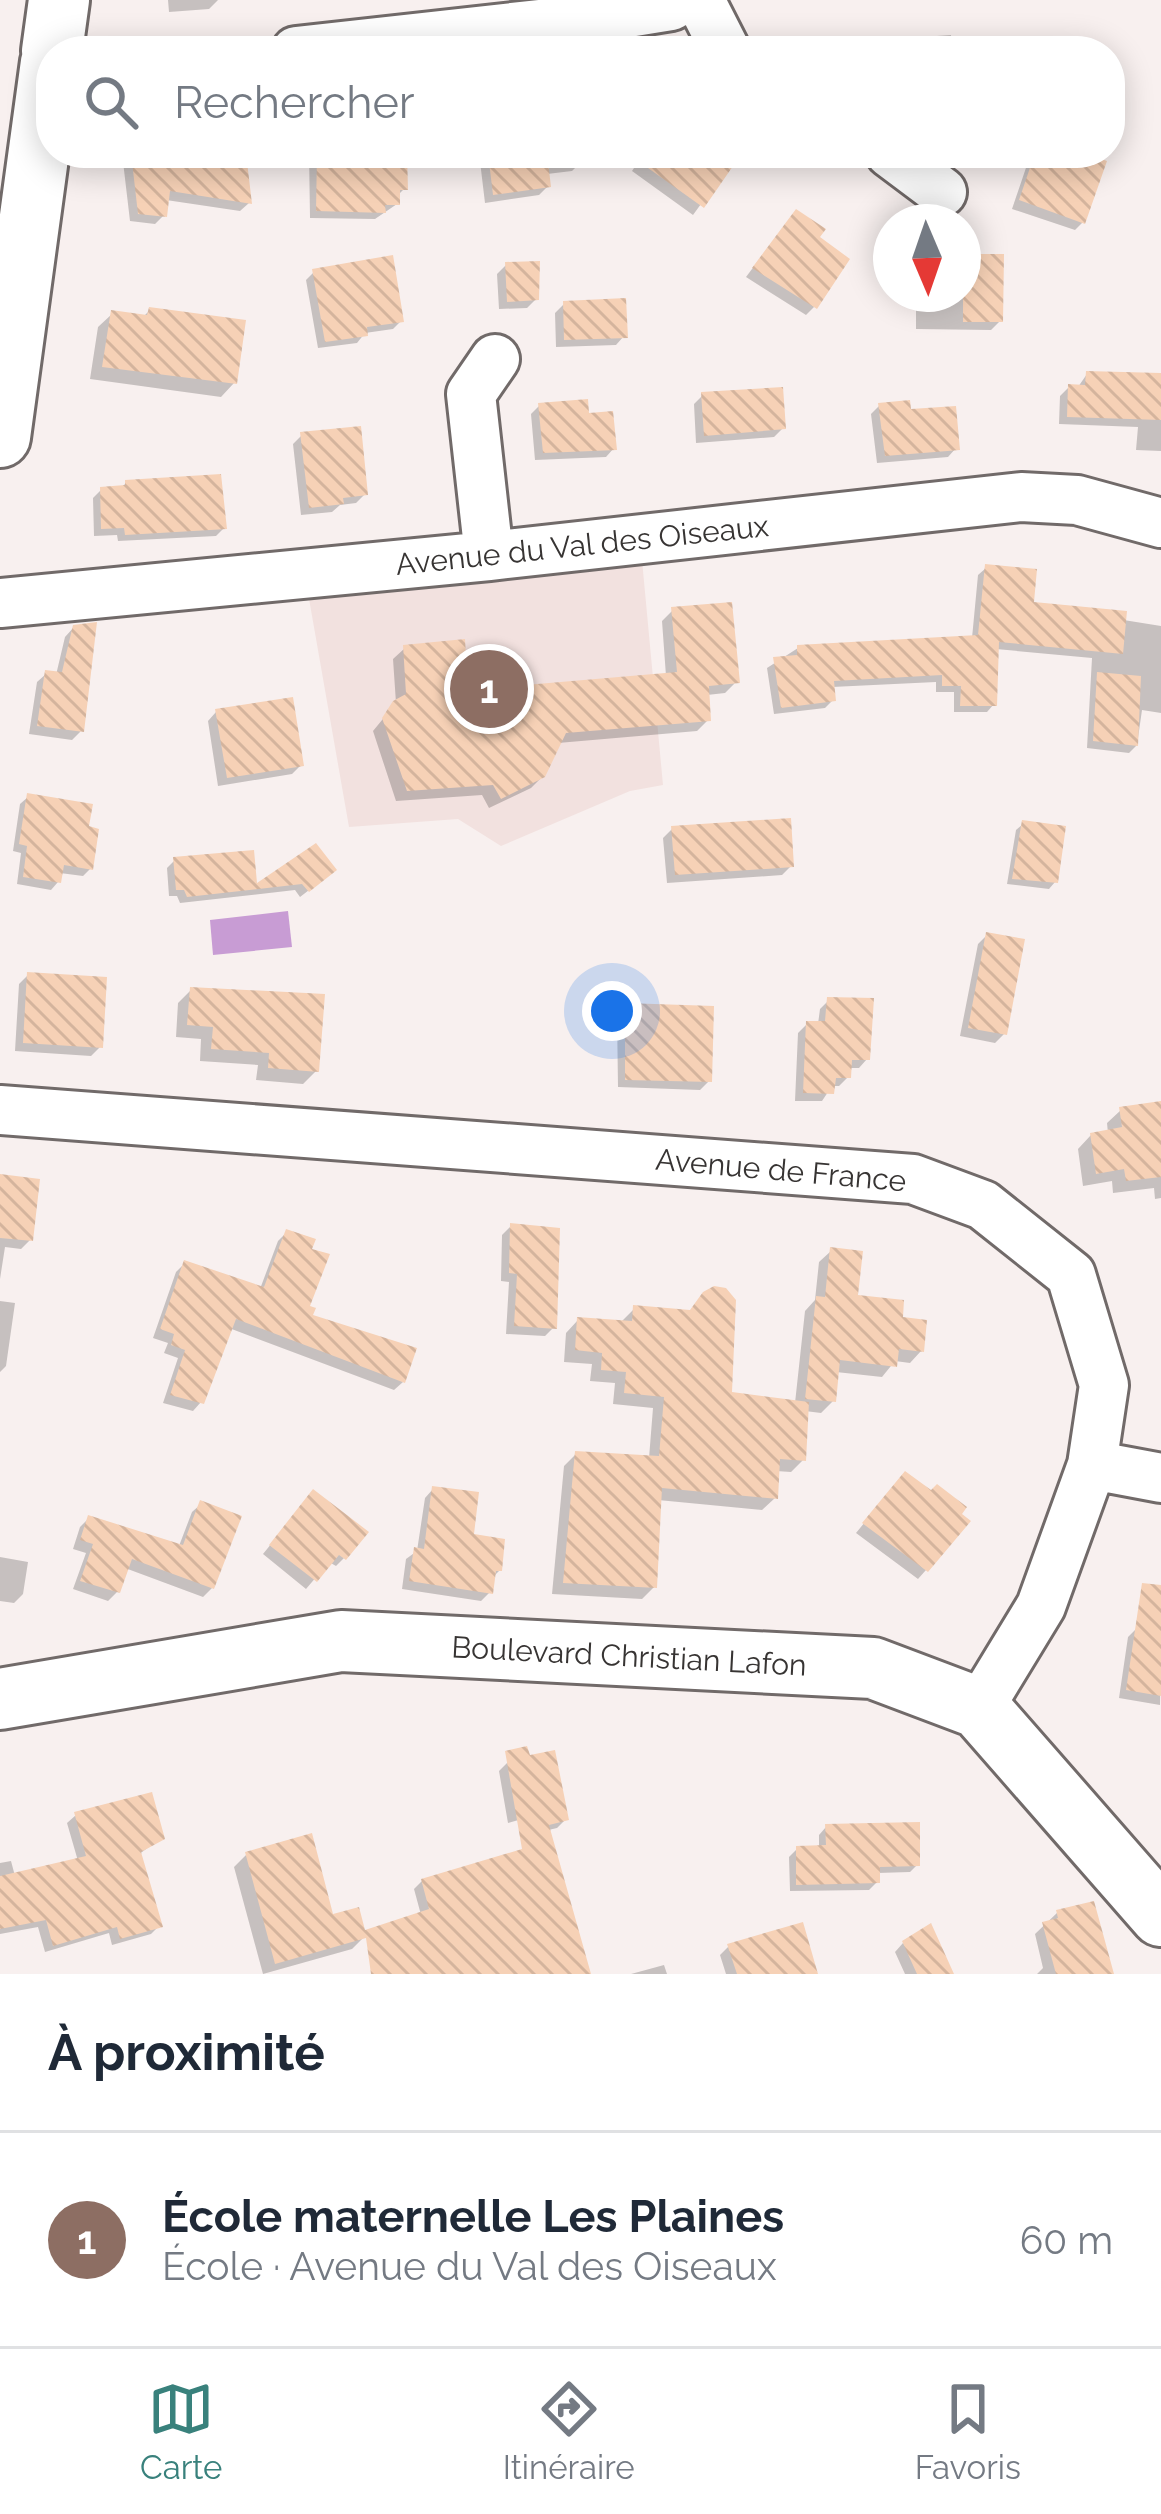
<!DOCTYPE html>
<html lang="fr">
<head>
<meta charset="utf-8">
<style>
	body { margin:0; font-family:Raleway,sans-serif; background:#f2f2f3; color:#1f2937 }
	.compass { position:absolute; left:873px; top:204px; width:108px; height:108px; border-radius:50%; background:#fff; box-shadow:0 6px 30px #0003; rotate:178deg }
	.you { position:absolute; left:612px; top:1011px; width:42px; height:42px; margin:-30px; border:9px solid #fff; border-radius:50%; background:#1a73e8; box-shadow:0 0 0 18px #1a73e833 }
	.badge { display:grid; place-items:center; width:78px; height:78px; border-radius:50%; background:#39817c; color:#fff; font-size:39px; font-weight:700 }
	.pin { position:absolute; translate:-50% -50%; border:6px solid #fff; box-shadow:0 3px 12px #0006 }
	.list { margin:0; padding:0; list-style:none }
	h2 { display:flex; justify-content:space-between; align-items:center; height:156px; margin:0; padding:0 48px; font-size:51px }
	h2 small { font-size:39px; font-weight:400; color:#747a83 }
	.list li { display:grid; grid-template-columns:78px 1fr auto; gap:36px; align-items:center; box-sizing:border-box; height:216px; padding:0 48px; border-top:3px solid #e0e1e3 }
	.list b { display:block; font-size:45px; white-space:nowrap }
	.list p { margin:0; font-size:39px; white-space:nowrap; color:#747a83 }
	.list em { font-size:39px; font-style:normal; color:#747a83 }
	.icon { flex:none; width:66px; height:66px; fill:none; stroke:currentColor; stroke-width:2; stroke-linecap:round; stroke-linejoin:round }
	.map { position:relative; flex:none; width:1161px; height:1974px; overflow:hidden }
	.search { position:absolute; background:#fff; box-shadow:0 6px 30px #0003; left:36px; right:36px; top:36px; height:132px; display:flex; align-items:center; gap:30px; box-sizing:border-box; padding:0 42px; border-radius:48px; color:#747a83; font-size:45px }
	.sheet { height:372px; background:#fff }
	nav { display:flex; justify-content:space-around; align-items:center; box-sizing:border-box; height:168px; border-top:3px solid #e0e1e3; background:#fff; font-size:33px; color:#747a83 }
	nav a { display:grid; justify-items:center; gap:6px }
	nav .on { color:#39817c }
	.map>svg:first-child { display:block }
	.built { fill:#f2e1df }
	.water { fill:#c89cd4 }
	.shadow { fill:#0003 }
	.building { fill:url(#building-back-hatch) }
	.lines { fill:none; stroke-linecap:round; stroke-linejoin:round }
	.minor-casing { stroke:#716a69; stroke-width:54 }
	.tertiary-casing { stroke:#716a69; stroke-width:66 }
	.minor { stroke:#fff; stroke-width:48 }
	.tertiary { stroke:#fff; stroke-width:60 }
	.labels { text-anchor:middle; dominant-baseline:central; stroke-width:10; stroke-linejoin:round; paint-order:stroke }
	.street-label { font-size:30px; fill:#373433; stroke:#fff }
</style>
</head>
<body>
<div class="map">
<svg width="1161" height="1974" viewBox="0 0 1161 1974">
	<defs>
		<pattern id="building-back-hatch" width="6" height="6" patternUnits="userSpaceOnUse" patternTransform="scale(3)"><rect width="6" height="6" fill="#f6d1b6"/><path d="M-1 5l2 2M0 0l6 6M5-1l2 2" fill="none" stroke="#d4b49d"/></pattern>
	</defs>
	<rect width="100%" height="100%" fill="#f8f0ef"/>
	<path class="built" d="M 642,560 L 663,785 L 630,791 L 501,846 L 458,819 L 349,827 L 308,593 Z"/>
	<path class="water" d="M 288,911 L 292,947 L 213,955 L 210,920 Z"/>
	<path class="shadow" d="M 147,0 L 218,0 L 209,9 L 169,12 L 168,0 Z
		M 951,35 L 952,51 L 868,51 L 900,47 L 908,38 Z
		M 122,153 L 220,153 L 249,203 L 240,211 L 166,200 L 164,215 L 155,224 L 130,221 Z
		M 309,153 L 404,153 L 405,188 L 397,196 L 397,204 L 375,219 L 310,218 Z
		M 479,153 L 580,153 L 581,162 L 572,171 L 547,174 L 548,186 L 539,195 L 485,203 Z
		M 644,153 L 738,153 L 693,215 L 632,171 Z
		M 1031,153 L 1080,153 L 1083,222 L 1075,230 L 1012,209 Z
		M 788,221 L 816,238 L 814,307 L 806,315 L 746,277 Z
		M 963,257 L 1000,321 L 991,330 L 916,329 L 916,294 L 963,294 Z
		M 506,265 L 536,299 L 527,308 L 499,309 L 497,274 Z
		M 314,272 L 401,321 L 393,329 L 365,333 L 357,343 L 318,348 L 306,280 Z
		M 564,304 L 624,336 L 616,345 L 556,347 L 555,313 Z
		M 150,310 L 234,383 L 221,397 L 90,379 L 98,327 L 112,314 L 142,318 Z
		M 1087,374 L 1161,376 L 1161,451 L 1136,450 L 1138,427 L 1059,424 L 1060,396 L 1069,387 L 1078,387 Z
		M 703,395 L 783,428 L 774,437 L 696,443 L 694,404 Z
		M 539,406 L 587,417 L 614,448 L 606,457 L 535,460 L 531,414 Z
		M 879,406 L 908,413 L 956,448 L 948,457 L 877,463 L 871,414 Z
		M 302,435 L 365,494 L 356,503 L 340,505 L 332,512 L 301,515 L 293,444 Z
		M 126,483 L 224,528 L 216,536 L 118,541 L 117,535 L 94,536 L 93,498 L 101,490 L 120,489 Z
		M 986,568 L 1030,605 L 1161,626 L 1161,713 L 1142,710 L 1137,745 L 1129,753 L 1087,748 L 1092,658 L 996,649 L 994,704 L 987,712 L 954,712 L 954,692 L 936,692 L 936,682 L 832,687 L 833,700 L 825,708 L 774,714 L 767,668 L 798,648 L 972,638 L 978,575 Z
		M 673,610 L 737,681 L 725,693 L 707,695 L 708,720 L 697,731 L 558,743 L 543,776 L 531,788 L 489,808 L 482,795 L 396,801 L 373,731 L 396,703 L 393,659 L 405,648 L 465,693 L 666,676 L 662,621 Z
		M 74,627 L 81,731 L 72,740 L 29,734 L 37,682 L 46,674 L 56,675 L 65,637 Z
		M 216,712 L 301,765 L 292,774 L 218,786 L 208,721 Z
		M 28,797 L 85,829 L 90,869 L 83,876 L 60,873 L 58,882 L 51,890 L 17,884 L 21,853 L 13,851 L 20,804 Z
		M 1023,824 L 1055,882 L 1049,889 L 1007,884 L 1016,830 Z
		M 672,829 L 791,866 L 782,875 L 667,883 L 663,838 Z
		M 175,860 L 255,888 L 326,877 L 300,897 L 295,890 L 180,903 L 177,896 L 169,896 L 167,868 Z
		M 987,935 L 1004,1034 L 995,1043 L 960,1036 L 978,944 Z
		M 28,975 L 100,1047 L 91,1056 L 15,1051 L 19,984 Z
		M 191,990 L 316,1071 L 303,1084 L 256,1080 L 258,1065 L 200,1061 L 201,1039 L 176,1037 L 178,1003 Z
		M 829,1000 L 867,1059 L 859,1068 L 849,1068 L 848,1077 L 839,1086 L 832,1086 L 822,1101 L 795,1101 L 798,1033 L 807,1024 L 818,1024 L 820,1009 Z
		M 626,1006 L 709,1081 L 700,1090 L 618,1087 L 617,1015 Z
		M 1161,1104 L 1161,1198 L 1155,1199 L 1154,1188 L 1113,1193 L 1112,1181 L 1083,1186 L 1078,1149 L 1091,1135 L 1108,1133 L 1107,1123 L 1121,1110 Z
		M 0,1177 L 30,1240 L 21,1249 L 5,1247 L 0,1279 Z
		M 511,1226 L 554,1327 L 545,1336 L 506,1334 L 509,1282 L 501,1281 L 502,1235 Z
		M 286,1233 L 309,1317 L 403,1382 L 394,1390 L 229,1328 L 201,1402 L 193,1411 L 163,1403 L 178,1358 L 164,1353 L 168,1343 L 153,1338 L 176,1272 L 185,1263 L 260,1289 L 278,1241 Z
		M 831,1251 L 855,1298 L 899,1319 L 921,1351 L 910,1363 L 895,1361 L 882,1377 L 836,1372 L 833,1401 L 821,1413 L 805,1411 L 803,1460 L 791,1472 L 776,1471 L 775,1498 L 762,1510 L 658,1500 L 654,1587 L 642,1599 L 552,1594 L 564,1466 L 576,1454 L 649,1458 L 653,1408 L 613,1404 L 615,1383 L 590,1381 L 592,1364 L 564,1362 L 566,1333 L 578,1320 L 622,1321 L 634,1309 L 688,1313 L 705,1294 L 728,1395 L 795,1403 L 805,1311 L 815,1300 L 819,1262 Z
		M 0,1301 L 15,1303 L 6,1366 L 0,1372 Z
		M 897,1483 L 931,1494 L 926,1570 L 918,1579 L 856,1533 Z
		M 433,1489 L 500,1570 L 492,1578 L 490,1592 L 481,1601 L 402,1589 L 406,1559 L 417,1551 L 425,1498 Z
		M 306,1501 L 344,1558 L 336,1566 L 329,1562 L 306,1589 L 263,1554 Z
		M 201,1504 L 212,1588 L 203,1597 L 125,1568 L 117,1592 L 108,1601 L 73,1589 L 86,1553 L 73,1549 L 80,1527 L 89,1518 L 179,1546 L 192,1512 Z
		M 0,1557 L 28,1562 L 23,1594 L 14,1603 L 0,1601 Z
		M 1137,1628 L 1161,1633 L 1160,1705 L 1119,1698 L 1128,1637 Z
		M 508,1762 L 566,1819 L 557,1828 L 527,1835 L 522,1819 L 508,1823 L 499,1771 Z
		M 76,1815 L 161,1838 L 138,1855 L 159,1926 L 151,1934 L 112,1945 L 109,1933 L 45,1952 L 38,1927 L 0,1934 L 0,1863 L 11,1861 L 15,1876 L 78,1861 L 67,1823 Z
		M 826,1827 L 917,1865 L 910,1872 L 877,1873 L 877,1882 L 869,1890 L 790,1891 L 789,1857 L 797,1849 L 819,1848 L 819,1835 Z
		M 247,1854 L 331,1917 L 364,1937 L 352,1949 L 263,1974 L 234,1867 Z
		M 422,1881 L 520,1974 L 437,1974 L 414,1889 Z
		M 1058,1912 L 1111,1974 L 1037,1974 L 1043,1968 L 1035,1934 Z
		M 903,1943 L 950,1974 L 905,1974 L 895,1952 Z
		M 729,1946 L 811,1974 L 726,1974 L 720,1955 Z
		M 664,1965 L 667,1974 L 631,1974 Z"/>
	<path class="building" d="M 131,153 L 246,153 L 252,204 L 170,191 L 167,217 L 138,214 Z
		M 317,153 L 407,153 L 408,190 L 400,190 L 400,205 L 385,205 L 386,213 L 316,211 Z
		M 488,153 L 547,153 L 551,187 L 493,195 Z
		M 627,153 L 742,153 L 704,208 Z
		M 1035,153 L 1084,153 L 1107,161 L 1085,224 L 1019,200 Z
		M 796,209 L 826,229 L 820,237 L 850,259 L 817,309 L 752,268 Z
		M 963,254 L 1004,254 L 1003,322 L 963,322 Z
		M 393,255 L 404,322 L 367,327 L 368,336 L 325,342 L 312,269 Z
		M 540,261 L 539,300 L 507,302 L 505,262 Z
		M 626,298 L 628,338 L 564,340 L 563,301 Z
		M 149,307 L 246,320 L 237,384 L 102,367 L 111,310 L 147,315 Z
		M 1086,371 L 1161,373 L 1161,420 L 1067,417 L 1068,384 L 1085,385 Z
		M 783,387 L 786,429 L 704,436 L 701,392 Z
		M 588,399 L 589,413 L 613,411 L 617,450 L 543,453 L 538,403 Z
		M 910,400 L 911,409 L 956,406 L 960,450 L 885,456 L 878,403 Z
		M 361,426 L 368,495 L 343,498 L 344,504 L 309,508 L 300,432 Z
		M 221,474 L 227,529 L 125,535 L 124,528 L 101,529 L 100,487 L 125,485 L 125,480 Z
		M 985,564 L 1037,569 L 1034,602 L 1127,611 L 1123,654 L 999,642 L 997,706 L 960,706 L 961,686 L 942,686 L 942,675 L 834,681 L 836,701 L 781,708 L 773,657 L 797,655 L 797,645 L 978,635 Z
		M 732,602 L 740,683 L 709,686 L 711,721 L 566,733 L 545,777 L 501,799 L 493,785 L 407,791 L 382,718 L 393,701 L 406,694 L 403,645 L 465,639 L 468,690 L 677,672 L 671,607 Z
		M 97,622 L 84,732 L 37,726 L 45,670 L 62,672 L 73,625 Z
		M 1097,672 L 1141,676 L 1138,746 L 1093,741 Z
		M 293,697 L 304,766 L 227,778 L 215,709 Z
		M 27,793 L 93,804 L 89,826 L 99,829 L 93,870 L 64,865 L 61,883 L 23,877 L 27,846 L 19,844 Z
		M 791,818 L 794,867 L 675,875 L 671,826 Z
		M 1022,820 L 1066,826 L 1058,883 L 1012,879 Z
		M 316,843 L 337,870 L 309,892 L 302,884 L 187,897 L 184,890 L 176,890 L 173,857 L 254,850 L 257,883 Z
		M 986,932 L 1025,939 L 1007,1035 L 968,1028 Z
		M 27,972 L 107,977 L 103,1048 L 23,1043 Z
		M 190,987 L 325,994 L 319,1072 L 268,1068 L 269,1053 L 211,1049 L 213,1027 L 187,1025 Z
		M 827,997 L 874,998 L 870,1060 L 852,1060 L 851,1078 L 836,1078 L 834,1094 L 803,1093 L 806,1021 L 825,1021 Z
		M 625,1003 L 714,1006 L 712,1082 L 625,1080 Z
		M 1161,1101 L 1161,1177 L 1126,1181 L 1124,1169 L 1096,1174 L 1090,1133 L 1122,1127 L 1119,1107 Z
		M 0,1174 L 40,1179 L 33,1241 L 0,1238 Z
		M 510,1223 L 560,1228 L 557,1329 L 514,1326 L 517,1274 L 509,1273 Z
		M 286,1229 L 316,1239 L 312,1249 L 330,1254 L 310,1306 L 316,1308 L 313,1315 L 417,1348 L 405,1383 L 236,1319 L 204,1404 L 170,1395 L 185,1350 L 171,1345 L 174,1334 L 160,1329 L 184,1260 L 264,1287 Z
		M 830,1247 L 863,1251 L 858,1295 L 904,1300 L 903,1317 L 927,1320 L 924,1352 L 899,1349 L 897,1367 L 840,1360 L 836,1402 L 805,1399 L 816,1296 L 825,1297 Z
		M 714,1286 L 726,1288 L 736,1300 L 732,1392 L 809,1402 L 806,1461 L 780,1459 L 778,1499 L 662,1488 L 657,1588 L 563,1583 L 575,1451 L 659,1456 L 664,1397 L 624,1393 L 626,1372 L 601,1370 L 602,1353 L 575,1350 L 577,1317 L 632,1321 L 633,1305 L 690,1310 L 703,1292 Z
		M 905,1471 L 931,1490 L 937,1484 L 967,1507 L 962,1514 L 971,1521 L 928,1572 L 862,1523 Z
		M 432,1486 L 479,1492 L 474,1534 L 505,1539 L 502,1571 L 496,1571 L 493,1594 L 409,1581 L 414,1547 L 424,1549 Z
		M 313,1489 L 369,1532 L 346,1560 L 339,1555 L 317,1582 L 269,1545 Z
		M 200,1500 L 242,1516 L 214,1589 L 132,1559 L 120,1593 L 80,1581 L 93,1544 L 80,1540 L 88,1515 L 183,1545 Z
		M 1142,1583 L 1161,1585 L 1161,1696 L 1126,1690 Z
		M 527,1746 L 530,1755 L 555,1750 L 569,1820 L 549,1825 L 591,1974 L 371,1974 L 366,1938 L 275,1964 L 245,1852 L 312,1833 L 333,1914 L 359,1907 L 365,1930 L 429,1909 L 421,1879 L 522,1849 L 505,1751 Z
		M 152,1792 L 165,1839 L 141,1852 L 163,1927 L 120,1939 L 117,1927 L 53,1946 L 46,1920 L 0,1929 L 0,1876 L 86,1856 L 74,1812 Z
		M 920,1822 L 920,1866 L 880,1867 L 880,1883 L 796,1885 L 796,1846 L 826,1845 L 825,1824 Z
		M 1094,1901 L 1114,1974 L 1056,1974 L 1042,1922 L 1058,1918 L 1056,1910 Z
		M 803,1922 L 818,1974 L 737,1974 L 727,1944 Z
		M 931,1923 L 954,1974 L 917,1974 L 902,1941 Z"/>
	<g class="lines">
		<g class="minor-casing">
			<path id="minor" d="M 700,0 L 726,51
				M 296,51 L 603,17 L 671,6 L 681,0
				M 890,153 L 942,192
				M 489,556 L 471,394 L 495,359
				M 0,603 L 489,556 L 1021,497 L 1077,500 L 1161,523
				M 0,1110 L 913,1179 L 983,1205 L 1071,1275 L 1104,1385 L 1092,1465 L 1041,1606 L 979,1708
				M 1092,1465 L 1161,1478"/>
		</g>
		<g class="tertiary-casing">
			<path id="tertiary" d="M 52,51 L 59,0
				M 0,437 L 51,62
				M 0,1699 L 341,1641 L 873,1668 L 979,1708 L 1161,1916"/>
		</g>
		<use href="#minor" class="minor"/>
		<use href="#tertiary" class="tertiary"/>
	</g>
	<g class="labels">
		<g class="street-label">
			<text transform="translate(582 545) rotate(-6)">Avenue du Val des Oiseaux</text>
			<text transform="translate(781 1170) rotate(5)">Avenue de France</text>
			<text transform="translate(629 1656) rotate(3)">Boulevard Christian Lafon</text>
		</g>
	</g>
</svg>
<svg class="compass" viewBox="-18 -18 36 36"><path d="M0-13l5 13h-10z" fill="#e53935"/><path d="M0 13l5-13h-10z" fill="#747a83"/></svg>
<div class="you"></div>
<div class="pin badge" style="left:489px;top:689px;background:#8d6e63">1</div>
<div class="search"><svg class="icon" aria-label="search" viewBox="0 0 24 24"><circle cx="10" cy="10" r="6"/><path d="M15 15l6 6"/></svg>Rechercher</div>
</div>
<section class="sheet">
<h2>À proximité<small></small></h2>
<ul class="list">
<li><span class="badge" style="background:#8d6e63">1</span><div><b>École maternelle Les Plaines</b><p>École · Avenue du Val des Oiseaux</p></div><em>60 m</em></li>
</ul>
</section>
<nav>
<a class="on"><svg class="icon" aria-label="map" viewBox="0 0 24 24"><path d="M3 6l6-2 6 2 6-2v14l-6 2-6-2-6 2zM9 4v14M15 6v14"/></svg>Carte</a>
<a><svg class="icon" aria-label="directions" viewBox="0 0 24 24"><path d="M12 3l9 9-9 9-9-9zM9 14v-3h6M13 9l2 2-2 2"/></svg>Itinéraire</a>
<a><svg class="icon" aria-label="saved" viewBox="0 0 24 24"><path d="M7 4h10v16l-5-4-5 4z"/></svg>Favoris</a>
</nav>
</body>
</html>
